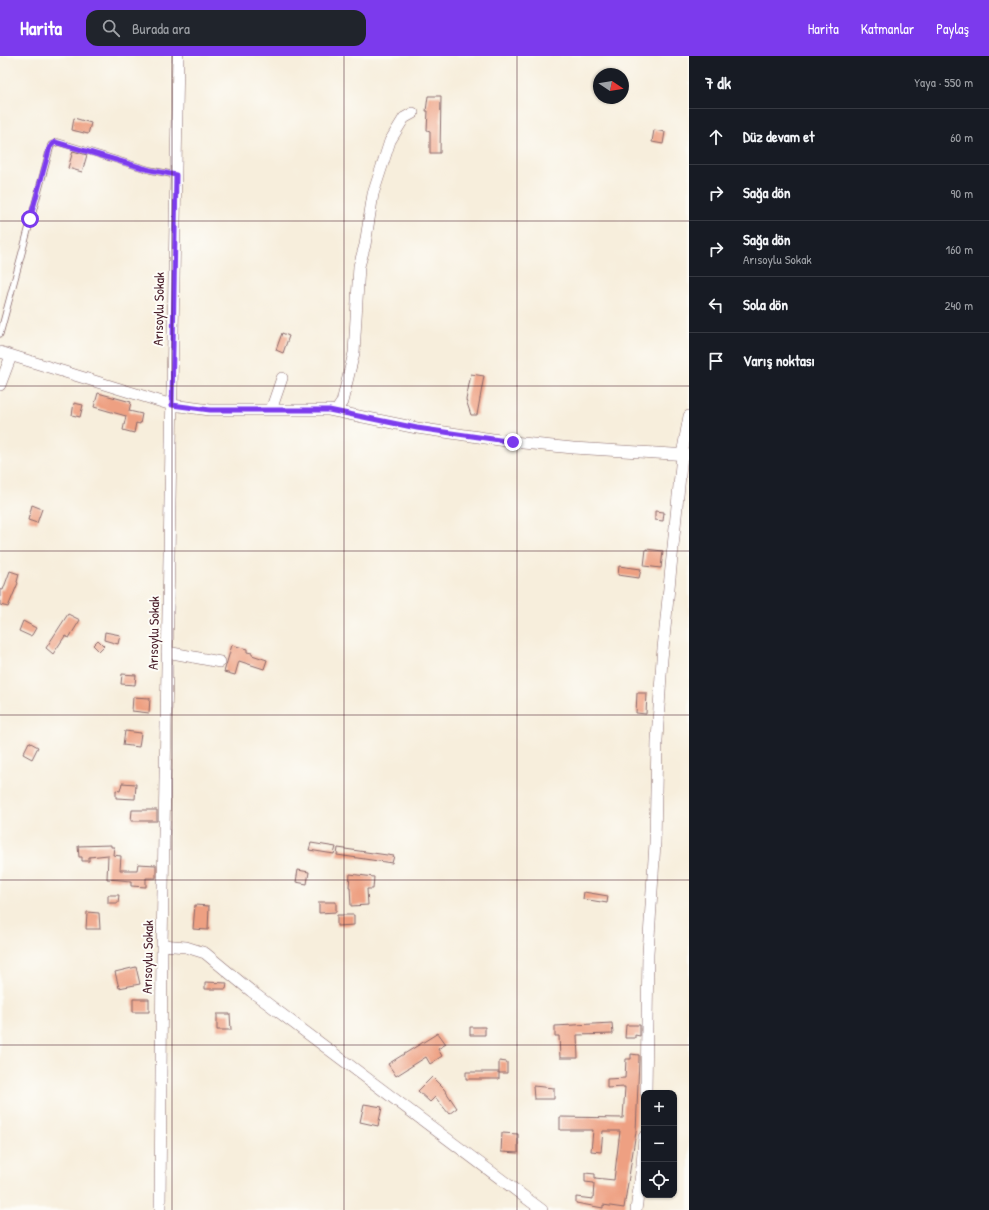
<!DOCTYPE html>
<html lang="tr">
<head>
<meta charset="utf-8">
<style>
	body { margin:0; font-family:"Patrick Hand",sans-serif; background:#20242c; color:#f1f3f6 }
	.controls { position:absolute; right:12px; bottom:12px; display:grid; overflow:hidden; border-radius:8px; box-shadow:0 1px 3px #0004 }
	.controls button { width:36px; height:36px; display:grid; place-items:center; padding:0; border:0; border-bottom:1px solid #363941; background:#171b24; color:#f1f3f6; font:20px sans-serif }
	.compass { position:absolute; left:593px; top:12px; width:36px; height:36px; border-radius:50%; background:#171b24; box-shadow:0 1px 3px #0004; rotate:102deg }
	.stop { position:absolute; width:12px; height:12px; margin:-9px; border:3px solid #7c3aed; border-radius:50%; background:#fff }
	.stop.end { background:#7c3aed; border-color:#fff; box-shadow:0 1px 4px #0008 }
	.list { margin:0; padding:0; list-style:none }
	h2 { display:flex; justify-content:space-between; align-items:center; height:52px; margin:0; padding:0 16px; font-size:17px }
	h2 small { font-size:13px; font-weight:400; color:#9ea1a6 }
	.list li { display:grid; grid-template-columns:26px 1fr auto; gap:12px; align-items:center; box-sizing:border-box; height:56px; padding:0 16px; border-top:1px solid #363941 }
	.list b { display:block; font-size:15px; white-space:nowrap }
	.list p { margin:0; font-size:13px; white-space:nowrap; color:#9ea1a6 }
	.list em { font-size:13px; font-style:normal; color:#9ea1a6 }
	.icon { flex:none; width:22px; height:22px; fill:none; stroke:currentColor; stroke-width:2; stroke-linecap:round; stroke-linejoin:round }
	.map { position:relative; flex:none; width:689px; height:1154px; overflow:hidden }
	header { display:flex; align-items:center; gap:24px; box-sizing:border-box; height:56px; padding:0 20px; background:#7c3aed; color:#fff }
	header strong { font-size:19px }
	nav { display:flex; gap:22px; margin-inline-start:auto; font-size:14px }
	.search { width:280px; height:36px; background:#20242c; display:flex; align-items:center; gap:10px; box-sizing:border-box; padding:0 14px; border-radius:12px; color:#9ea1a6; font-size:15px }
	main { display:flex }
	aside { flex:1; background:#171b24 }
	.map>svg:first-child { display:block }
	.building { fill:#eea082 }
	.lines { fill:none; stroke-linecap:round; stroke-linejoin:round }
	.service-casing { stroke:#876769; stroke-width:7 }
	.minor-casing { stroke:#876769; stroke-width:12 }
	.service { stroke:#fff; stroke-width:5.5 }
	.minor { stroke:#fff; stroke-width:11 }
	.route { stroke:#7c3aed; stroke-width:5 }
	.grid { fill:none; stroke:#4a1f2b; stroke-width:1; stroke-opacity:0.55 }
	.labels { text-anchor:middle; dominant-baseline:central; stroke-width:4; stroke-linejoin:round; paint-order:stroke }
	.street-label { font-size:14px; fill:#4a1f2b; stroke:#fdfcf7 }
</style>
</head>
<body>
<header>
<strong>Harita</strong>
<div class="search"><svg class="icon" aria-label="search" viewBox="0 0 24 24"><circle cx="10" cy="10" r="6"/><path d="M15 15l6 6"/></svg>Burada ara</div>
<nav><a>Harita</a><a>Katmanlar</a><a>Paylaş</a></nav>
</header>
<main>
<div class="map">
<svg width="689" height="1154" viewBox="0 0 689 1154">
	<rect width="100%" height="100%" fill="#fdfcf7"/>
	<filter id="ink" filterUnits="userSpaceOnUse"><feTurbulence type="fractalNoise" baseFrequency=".025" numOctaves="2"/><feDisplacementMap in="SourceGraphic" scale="8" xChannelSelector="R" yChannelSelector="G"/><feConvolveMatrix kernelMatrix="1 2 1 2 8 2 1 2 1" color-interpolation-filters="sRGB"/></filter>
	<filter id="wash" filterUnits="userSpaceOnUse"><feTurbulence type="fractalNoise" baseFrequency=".012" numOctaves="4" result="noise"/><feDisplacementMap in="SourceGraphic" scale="16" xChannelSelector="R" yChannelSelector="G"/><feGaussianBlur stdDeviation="0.9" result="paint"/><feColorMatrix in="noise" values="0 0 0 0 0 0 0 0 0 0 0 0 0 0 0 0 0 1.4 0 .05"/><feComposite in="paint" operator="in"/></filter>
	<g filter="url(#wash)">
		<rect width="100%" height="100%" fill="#f7eedc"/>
		<g id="blocks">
			<path class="building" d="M 428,40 L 441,40 L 440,97 L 430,97 L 430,75 L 427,74 L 428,55 L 426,55 Z
				M 74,62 L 91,67 L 88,78 L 72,74 Z
				M 654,74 L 665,76 L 663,88 L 652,86 Z
				M 73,95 L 87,99 L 82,116 L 68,112 Z
				M 282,277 L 289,280 L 283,297 L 276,294 Z
				M 471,318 L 484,320 L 477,359 L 471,359 L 466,344 Z
				M 98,337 L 131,346 L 129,355 L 142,358 L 140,368 L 136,367 L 134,377 L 123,374 L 126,360 L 94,351 Z
				M 74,347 L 83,349 L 80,361 L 72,359 Z
				M 32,449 L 42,453 L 37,467 L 28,464 Z
				M 655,455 L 664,456 L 663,465 L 655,464 Z
				M 646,493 L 663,495 L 661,512 L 644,510 Z
				M 619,510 L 641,513 L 639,522 L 618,519 Z
				M 10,515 L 19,518 L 17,526 L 18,527 L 8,551 L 0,549 L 0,533 L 3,534 Z
				M 68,558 L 80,564 L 69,582 L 65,580 L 53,598 L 46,592 Z
				M 23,565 L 36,572 L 32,579 L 30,580 L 19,575 Z
				M 105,576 L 120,579 L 118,588 L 104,584 Z
				M 98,584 L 104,590 L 99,595 L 93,589 Z
				M 232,589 L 247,593 L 247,596 L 252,597 L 252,599 L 267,604 L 264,613 L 239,605 L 235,619 L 224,616 Z
				M 122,618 L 136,619 L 135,629 L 121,628 Z
				M 637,637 L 647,637 L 646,658 L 636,657 Z
				M 133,641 L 150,642 L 149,657 L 132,655 Z
				M 125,675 L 141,677 L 139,691 L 123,689 Z
				M 29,686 L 38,691 L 32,703 L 23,698 Z
				M 122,727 L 136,728 L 135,743 L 116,742 L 116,734 L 120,735 Z
				M 132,754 L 157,754 L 157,765 L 131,765 Z
				M 311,787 L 336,791 L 334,798 L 309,794 Z
				M 111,789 L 111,791 L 114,791 L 113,799 L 121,800 L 120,814 L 137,814 L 138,808 L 156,809 L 156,822 L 146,822 L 146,831 L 131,830 L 131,825 L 107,823 L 108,799 L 89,801 L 89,805 L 82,805 L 82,801 L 79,801 L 78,790 Z
				M 338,792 L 394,800 L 392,807 L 337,799 Z
				M 298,814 L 309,816 L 307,828 L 296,826 Z
				M 350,818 L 374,821 L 373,833 L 367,833 L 368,849 L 351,850 L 350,831 L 349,831 Z
				M 584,836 L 608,840 L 607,847 L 583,843 Z
				M 108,839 L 119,839 L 118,847 L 108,847 Z
				M 319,846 L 336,846 L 336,856 L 319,857 Z
				M 195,849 L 209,850 L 208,874 L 193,873 Z
				M 87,856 L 99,857 L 100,873 L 86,873 Z
				M 337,859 L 354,859 L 354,869 L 337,870 Z
				M 136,911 L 140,928 L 119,932 L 115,916 Z
				M 205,926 L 227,927 L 226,933 L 205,933 Z
				M 133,943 L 149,943 L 149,956 L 133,956 Z
				M 217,958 L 230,958 L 231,974 L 217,974 Z
				M 612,967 L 613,978 L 577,979 L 578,1002 L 560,1002 L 559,980 L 555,980 L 555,970 Z
				M 626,969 L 640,969 L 640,980 L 635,979 L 635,982 L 625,982 Z
				M 470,971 L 485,971 L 485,979 L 470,979 Z
				M 438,977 L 446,988 L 438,993 L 442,1000 L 430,1008 L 426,1001 L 396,1020 L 388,1008 Z
				M 631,998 L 639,999 L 639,1004 L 636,1076 L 624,1152 L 603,1149 L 603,1152 L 576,1147 L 576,1141 L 593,1143 L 594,1127 L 585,1126 L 585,1117 L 595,1118 L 595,1122 L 614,1124 L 620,1075 L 603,1075 L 601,1096 L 591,1095 L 593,1074 L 560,1074 L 560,1061 L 623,1062 L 625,1031 L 607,1032 L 607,1023 L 625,1022 L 626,1003 L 631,1003 Z
				M 499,1005 L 507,1006 L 507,1017 L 499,1017 Z
				M 466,1016 L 499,1016 L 499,1023 L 466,1023 Z
				M 432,1021 L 444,1033 L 457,1052 L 449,1058 L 435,1041 L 430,1046 L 418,1035 Z
				M 533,1030 L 554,1032 L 554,1043 L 534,1043 Z
				M 364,1048 L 382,1051 L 378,1070 L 360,1066 Z
				M 502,1077 L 518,1078 L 518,1097 L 501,1096 Z"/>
		</g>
	</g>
	<g filter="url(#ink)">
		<use href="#blocks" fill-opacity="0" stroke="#876769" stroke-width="1"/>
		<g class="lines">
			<g class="service-casing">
				<path id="service" d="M 0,278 L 51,89 L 58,86 L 150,114 L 176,119"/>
			</g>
			<g class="minor-casing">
				<path id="minor" d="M 0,296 L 172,349 L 210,354 L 329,354 L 417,372 L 513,386 L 573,392 L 689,399
					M 0,329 L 11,300
					M 271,354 L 282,322
					M 336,355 L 342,346 L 354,297 L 359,210 L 365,189 L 373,138 L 390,85 L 404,62 L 413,57
					M 167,596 L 220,606
					M 162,889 L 186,891 L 205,897 L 251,935 L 542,1154
					M 646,1037 L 648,897 L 655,787 L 657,684 L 662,603 L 682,399 L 689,360
					M 160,1154 L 162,889 L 178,0
					M 636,1154 L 642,1110 L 644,1081"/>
			</g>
			<use href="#service" class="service"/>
			<use href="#minor" class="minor"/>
		</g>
	</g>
	<g class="lines" filter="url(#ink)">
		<path class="route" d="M 30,163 L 50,91 L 55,86 L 150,114 L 176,119 L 172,349 L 210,354 L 329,354 L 417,372 L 513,386"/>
	</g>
	<path class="grid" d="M 172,0 L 172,1154M 344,0 L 344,1154M 517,0 L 517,1154M 0,165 L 689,165M 0,330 L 689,330M 0,495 L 689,495M 0,659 L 689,659M 0,824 L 689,824M 0,989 L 689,989"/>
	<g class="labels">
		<g class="street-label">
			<text transform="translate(158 253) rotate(-89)">Arısoylu Sokak</text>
			<text transform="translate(153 577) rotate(-89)">Arısoylu Sokak</text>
			<text transform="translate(147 901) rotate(-89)">Arısoylu Sokak</text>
		</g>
	</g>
</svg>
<div class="controls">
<button>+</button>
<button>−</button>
<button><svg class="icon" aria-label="locate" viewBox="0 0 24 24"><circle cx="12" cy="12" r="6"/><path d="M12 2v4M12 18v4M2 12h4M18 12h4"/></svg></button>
</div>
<svg class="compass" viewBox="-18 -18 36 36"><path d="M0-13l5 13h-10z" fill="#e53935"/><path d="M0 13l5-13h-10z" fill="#9ea1a6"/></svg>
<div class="stop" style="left:30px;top:163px"></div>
<div class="stop end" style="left:513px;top:386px"></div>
</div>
<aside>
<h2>7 dk<small>Yaya · 550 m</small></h2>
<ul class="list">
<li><svg class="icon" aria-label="ahead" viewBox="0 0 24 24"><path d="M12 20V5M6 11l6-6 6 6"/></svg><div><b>Düz devam et</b></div><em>60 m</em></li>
<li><svg class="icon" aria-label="right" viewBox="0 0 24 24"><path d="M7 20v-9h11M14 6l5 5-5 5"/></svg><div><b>Sağa dön</b></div><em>90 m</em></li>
<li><svg class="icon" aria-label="right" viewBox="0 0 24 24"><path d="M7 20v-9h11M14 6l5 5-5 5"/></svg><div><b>Sağa dön</b><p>Arısoylu Sokak</p></div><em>160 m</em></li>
<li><svg class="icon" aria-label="left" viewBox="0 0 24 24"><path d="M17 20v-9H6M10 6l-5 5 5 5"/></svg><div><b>Sola dön</b></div><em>240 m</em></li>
<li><svg class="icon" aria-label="arrive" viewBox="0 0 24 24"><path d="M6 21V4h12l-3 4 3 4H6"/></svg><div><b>Varış noktası</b></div></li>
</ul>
</aside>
</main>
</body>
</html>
